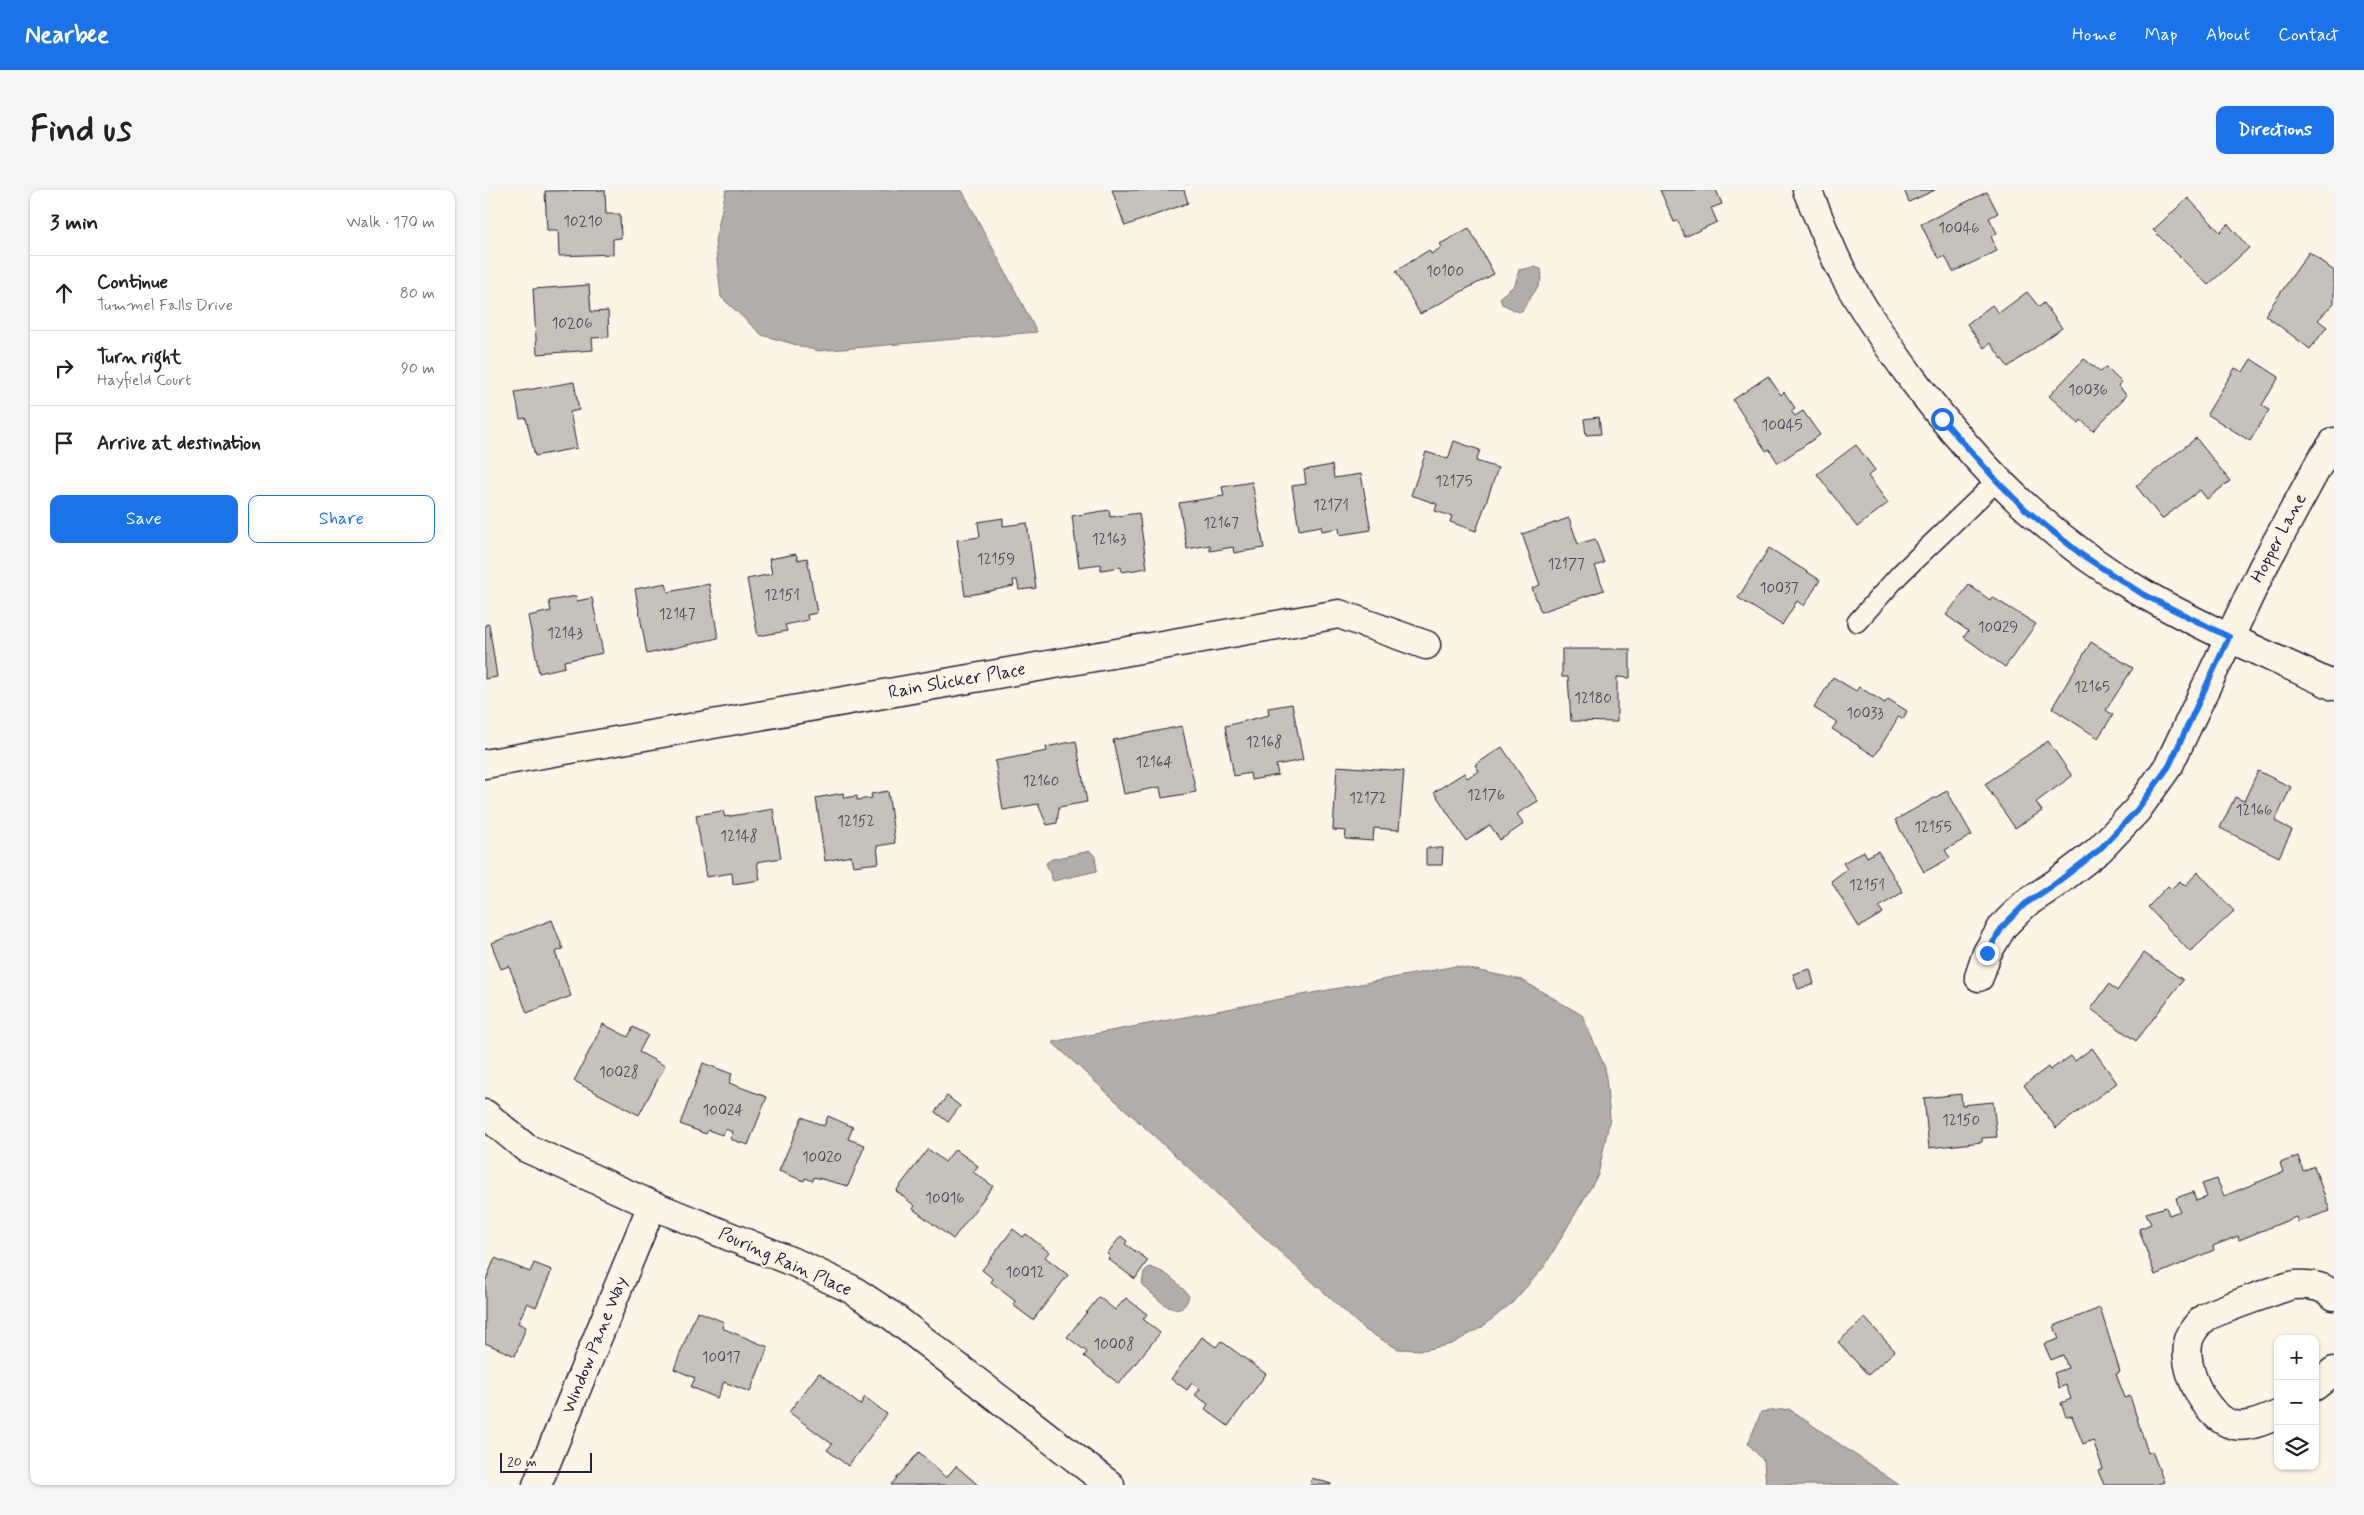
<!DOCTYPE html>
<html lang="en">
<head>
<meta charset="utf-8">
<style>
	body { margin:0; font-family:Mynerve,sans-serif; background:#f6f6f6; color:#222 }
	.controls { position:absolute; right:15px; bottom:15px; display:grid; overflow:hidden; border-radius:10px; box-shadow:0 1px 4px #0004 }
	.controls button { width:45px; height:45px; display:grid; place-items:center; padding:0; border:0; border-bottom:1px solid #e0e0e0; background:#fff; color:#222; font:25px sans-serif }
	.scale { position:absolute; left:15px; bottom:12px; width:92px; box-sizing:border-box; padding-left:5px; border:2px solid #22223b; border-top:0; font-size:14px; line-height:18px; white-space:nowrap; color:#22223b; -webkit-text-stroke:4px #fcf5e5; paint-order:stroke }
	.stop { position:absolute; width:15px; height:15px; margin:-11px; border:4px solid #1a73e8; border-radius:50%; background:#fff }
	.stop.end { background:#1a73e8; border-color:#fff; box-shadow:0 1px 5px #0008 }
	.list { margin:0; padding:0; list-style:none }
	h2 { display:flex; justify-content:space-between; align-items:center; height:65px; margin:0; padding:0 20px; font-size:21px }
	h2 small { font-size:16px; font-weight:400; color:#767676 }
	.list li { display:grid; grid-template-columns:32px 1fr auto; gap:15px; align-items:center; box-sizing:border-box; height:75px; padding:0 20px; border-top:1px solid #e0e0e0 }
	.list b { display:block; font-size:19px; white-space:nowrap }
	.list p { margin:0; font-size:16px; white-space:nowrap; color:#767676 }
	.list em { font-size:16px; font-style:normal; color:#767676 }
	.actions { display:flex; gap:10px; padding:15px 20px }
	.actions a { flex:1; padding:11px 0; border:1px solid #1a73e8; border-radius:10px; text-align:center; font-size:18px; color:#1a73e8 }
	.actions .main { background:#1a73e8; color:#fff }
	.icon { flex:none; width:28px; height:28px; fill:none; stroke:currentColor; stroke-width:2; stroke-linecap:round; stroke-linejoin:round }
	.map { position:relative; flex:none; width:1849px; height:1295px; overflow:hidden; border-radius:10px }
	header { display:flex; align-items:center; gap:30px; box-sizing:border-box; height:70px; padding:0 25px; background:#1a73e8; color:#fff }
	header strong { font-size:24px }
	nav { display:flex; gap:28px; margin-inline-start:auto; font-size:18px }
	.intro { display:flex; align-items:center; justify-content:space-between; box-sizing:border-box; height:120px; padding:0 30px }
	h1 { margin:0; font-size:35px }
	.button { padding:12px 22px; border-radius:10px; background:#1a73e8; color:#fff; font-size:18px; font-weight:700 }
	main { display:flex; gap:30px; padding:0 30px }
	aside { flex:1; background:#fff; border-radius:10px; box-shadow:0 1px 4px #0004 }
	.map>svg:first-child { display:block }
	.water { fill:#b2adab; stroke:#78757e }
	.building { fill:#c6c1bb; stroke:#22223b }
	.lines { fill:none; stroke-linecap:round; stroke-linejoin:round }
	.lane-casing { stroke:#22223b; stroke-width:22 }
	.street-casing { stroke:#22223b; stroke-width:31 }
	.lane { stroke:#fcf5e5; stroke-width:19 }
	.street { stroke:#fcf5e5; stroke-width:28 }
	.route { stroke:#1a73e8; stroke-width:6 }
	.labels { text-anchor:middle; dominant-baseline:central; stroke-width:4.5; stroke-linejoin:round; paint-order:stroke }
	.number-label { font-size:15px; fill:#4b4a5b }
	.street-label { font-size:18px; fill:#22223b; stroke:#fcf5e5 }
</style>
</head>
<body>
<header>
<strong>Nearbee</strong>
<nav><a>Home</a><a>Map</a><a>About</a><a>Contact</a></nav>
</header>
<div class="intro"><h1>Find us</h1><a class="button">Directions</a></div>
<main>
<aside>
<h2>3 min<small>Walk · 170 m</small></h2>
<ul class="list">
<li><svg class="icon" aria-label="ahead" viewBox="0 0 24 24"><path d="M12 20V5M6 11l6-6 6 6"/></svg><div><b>Continue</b><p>Tummel Falls Drive</p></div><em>80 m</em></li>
<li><svg class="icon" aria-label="right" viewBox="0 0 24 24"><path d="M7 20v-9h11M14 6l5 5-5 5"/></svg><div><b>Turn right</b><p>Hayfield Court</p></div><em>90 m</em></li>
<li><svg class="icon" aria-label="arrive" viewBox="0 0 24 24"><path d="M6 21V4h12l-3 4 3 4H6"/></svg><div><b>Arrive at destination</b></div></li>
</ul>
<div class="actions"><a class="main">Save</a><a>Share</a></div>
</aside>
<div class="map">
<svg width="1849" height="1295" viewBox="0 0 1849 1295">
	<rect width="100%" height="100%" fill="#fcf5e5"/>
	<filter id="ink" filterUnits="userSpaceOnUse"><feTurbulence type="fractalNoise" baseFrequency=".02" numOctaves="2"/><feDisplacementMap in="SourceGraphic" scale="10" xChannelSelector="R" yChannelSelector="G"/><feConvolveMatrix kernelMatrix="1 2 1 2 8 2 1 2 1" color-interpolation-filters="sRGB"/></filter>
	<g filter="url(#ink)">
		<path class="water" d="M 241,0 L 477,0 L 552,142 L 333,161 L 277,145 L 236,107 L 230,51 Z
			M 1049,77 L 1056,79 C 1061,93 1043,108 1038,120 L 1034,122 L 1017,114 L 1015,107 L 1030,95 L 1034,80 Z
			M 605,661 L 610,666 L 612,681 L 568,691 L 561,673 L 567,669 Z
			M 971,776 L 1037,790 L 1097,825 L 1120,878 L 1125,928 L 1113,985 L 1059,1077 L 1027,1113 L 997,1137 L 967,1154 L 939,1160 L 913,1159 L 880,1140 L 567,852 Z
			M 664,1077 C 679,1080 694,1093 704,1106 C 695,1137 671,1106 657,1095 L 659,1082 Z
			M 1304,1219 L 1414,1295 L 1281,1295 L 1279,1271 L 1263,1254 L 1276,1222 Z"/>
		<path class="building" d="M 120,0 L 121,24 L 135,24 L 136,48 L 128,49 L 128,64 L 74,66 L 73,40 L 62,40 L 60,1 Z
			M 627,0 L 699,0 L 703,13 L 640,36 Z
			M 1175,0 L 1231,0 L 1237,14 L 1226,18 L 1232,32 L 1200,47 L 1193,31 L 1189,32 Z
			M 1419,0 L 1450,0 L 1424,12 Z
			M 1502,2 L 1513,23 L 1504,28 L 1512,43 L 1506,46 L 1512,61 L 1468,82 L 1460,66 L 1455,69 L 1449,61 L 1436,34 Z
			M 1703,8 L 1735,42 L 1743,34 L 1764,58 L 1723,95 L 1668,40 Z
			M 984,38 L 1009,84 L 935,124 L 911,81 L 944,60 L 946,64 L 957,57 L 955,54 Z
			M 1824,62 L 1849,81 L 1849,113 L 1833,130 L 1842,137 L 1825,159 L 1780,125 Z
			M 104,95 L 106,122 L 123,121 L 124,147 L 107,148 L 108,160 L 52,164 L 48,99 Z
			M 1542,102 L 1554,117 L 1559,113 L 1577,138 L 1523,177 L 1505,153 L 1499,158 L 1482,134 L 1507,115 L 1514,123 Z
			M 1599,169 L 1616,182 L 1621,177 L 1636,192 L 1633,196 L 1642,205 L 1608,241 L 1596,230 L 1594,233 L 1564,206 Z
			M 1766,169 L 1794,187 L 1777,215 L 1784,220 L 1765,251 L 1722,224 L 1750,178 L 1758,182 Z
			M 1283,186 L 1296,205 L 1299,202 L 1310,218 L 1306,221 L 1310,226 L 1318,221 L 1335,245 L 1293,273 L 1284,259 L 1281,261 L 1248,210 Z
			M 89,192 L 94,220 L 85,222 L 92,258 L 50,266 L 41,228 L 35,229 L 30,202 Z
			M 1114,227 L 1116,244 L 1101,245 L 1099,229 Z
			M 1711,248 L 1745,291 L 1722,309 L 1715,300 L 1677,329 L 1651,296 Z
			M 969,251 L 995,260 L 991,271 L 1013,278 L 991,341 L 965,332 L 967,326 L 950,321 L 952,314 L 926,305 L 941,262 L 963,269 Z
			M 1371,255 L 1390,280 L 1383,286 L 1403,313 L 1372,337 L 1332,284 Z
			M 847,275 L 849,288 L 876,284 L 886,340 L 855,345 L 854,338 L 837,341 L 836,336 L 814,340 L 807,296 L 821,294 L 819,280 Z
			M 767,292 L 779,358 L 749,363 L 748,357 L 725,361 L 725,355 L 702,359 L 694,313 L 739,306 L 737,297 Z
			M 624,320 L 625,327 L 654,323 L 662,378 L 637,382 L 636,377 L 616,380 L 616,374 L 594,377 L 587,326 Z
			M 518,328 L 518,336 L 542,333 L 551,398 L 534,400 L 532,390 L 528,390 L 529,396 L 480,406 L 472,350 L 495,347 L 493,332 Z
			M 1084,328 L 1093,354 L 1110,349 L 1119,373 L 1110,376 L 1119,400 L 1056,422 L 1047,398 L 1055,395 L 1037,344 Z
			M 1284,358 L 1335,390 L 1319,416 L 1312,411 L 1297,435 L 1253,408 Z
			M 311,364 L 313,370 L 322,368 L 332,423 L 322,425 L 323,430 L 300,435 L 302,441 L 273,446 L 262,389 L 287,384 L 284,369 Z
			M 181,393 L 183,402 L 224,394 L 233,448 L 162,464 L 150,399 Z
			M 1484,395 L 1505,410 L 1507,407 L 1551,434 L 1520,477 L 1479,447 L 1483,441 L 1461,425 Z
			M 91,406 L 92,411 L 107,408 L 118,463 L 79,471 L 80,477 L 54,483 L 43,426 L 66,421 L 64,411 Z
			M 4,434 L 12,487 L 0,489 L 0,435 Z
			M 1606,452 L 1648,478 L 1621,520 L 1628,525 L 1613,548 L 1567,518 Z
			M 1077,459 L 1145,459 L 1145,488 L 1132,487 L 1132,532 L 1086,531 L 1083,487 L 1077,487 Z
			M 1348,487 L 1371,501 L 1374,497 L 1400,513 L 1403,509 L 1422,521 L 1418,529 L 1414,526 L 1390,566 L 1347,539 L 1352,532 L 1329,518 Z
			M 807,514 L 818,570 L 791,575 L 793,585 L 766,590 L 765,583 L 749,586 L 740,536 L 784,525 L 783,518 Z
			M 697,536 L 711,602 L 677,608 L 675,597 L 639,604 L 628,550 Z
			M 591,551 L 602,612 L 574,617 L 572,633 L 562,635 L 553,614 L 518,620 L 510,571 L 562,561 L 561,557 Z
			M 1563,551 L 1587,586 L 1551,612 L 1557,621 L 1530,638 L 1500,594 Z
			M 1017,557 L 1053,611 L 1032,624 L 1039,634 L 1015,650 L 1005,635 L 981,651 L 949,602 L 979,583 L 982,588 L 994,581 L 990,575 Z
			M 852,576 L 919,581 L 914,640 L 889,638 L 888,651 L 860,649 L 861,641 L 848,640 Z
			M 1773,581 L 1806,597 L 1790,631 L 1807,640 L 1794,667 L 1735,638 L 1750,607 L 1759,611 Z
			M 403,601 L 410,653 L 392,656 L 394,673 L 368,676 L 366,666 L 340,671 L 331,608 L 358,603 L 359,608 L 372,606 L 372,610 L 387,608 L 386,604 Z
			M 1462,601 L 1487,645 L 1460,660 L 1465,668 L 1439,682 L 1410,630 Z
			M 288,619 L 296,668 L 272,672 L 275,690 L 248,694 L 247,683 L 221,687 L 211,625 L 238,621 L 240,627 Z
			M 941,658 L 958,658 L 957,675 L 941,675 Z
			M 1379,661 L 1382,667 L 1393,661 L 1418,702 L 1394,717 L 1398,723 L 1374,737 L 1346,691 L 1362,679 L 1358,673 Z
			M 1713,682 L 1749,721 L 1705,762 L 1663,717 L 1683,696 L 1686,699 L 1695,691 L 1700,696 Z
			M 67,730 L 78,759 L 70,762 L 86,806 L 42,823 L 24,776 L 16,779 L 6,753 Z
			M 1659,763 L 1698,790 L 1651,851 L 1606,819 L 1624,794 L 1632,801 Z
			M 1325,779 L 1329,794 L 1313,799 L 1308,784 Z
			M 118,834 L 143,847 L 148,837 L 163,845 L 154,862 L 180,876 L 154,925 L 89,891 Z
			M 1607,858 L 1632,893 L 1571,938 L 1539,895 L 1563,877 L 1565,880 L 1586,866 L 1590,871 Z
			M 218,873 L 247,884 L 244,893 L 282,907 L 263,955 L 245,949 L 248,942 L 240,939 L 237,945 L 223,940 L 221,944 L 195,934 Z
			M 1476,904 L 1477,915 L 1508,912 L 1512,947 L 1497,948 L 1497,952 L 1444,958 L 1439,908 Z
			M 462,906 L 475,916 L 463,932 L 450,922 Z
			M 343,926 L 368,937 L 363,949 L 380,955 L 363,996 L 329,987 L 328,991 L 320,988 L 319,991 L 294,981 L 317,927 L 339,936 Z
			M 443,959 L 460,972 L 470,959 L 493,976 L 488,982 L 508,996 L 468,1049 L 428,1019 L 430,1016 L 411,1001 Z
			M 1813,966 L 1818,981 L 1829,976 L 1845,1021 L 1813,1032 L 1811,1027 L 1754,1050 L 1753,1046 L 1728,1056 L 1729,1060 L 1670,1085 L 1654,1039 L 1666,1034 L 1661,1023 L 1681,1017 L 1684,1025 L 1695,1021 L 1691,1008 L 1708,1002 L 1711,1011 L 1722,1007 L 1717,994 L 1732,989 L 1739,1006 L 1798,982 L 1795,973 Z
			M 528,1039 L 538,1047 L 541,1044 L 564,1062 L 560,1067 L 583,1085 L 548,1130 L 528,1115 L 530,1111 L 506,1092 L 508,1089 L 497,1080 Z
			M 636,1046 L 642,1051 L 640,1054 L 663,1070 L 650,1089 L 623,1069 L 625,1066 L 622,1064 Z
			M 10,1068 L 45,1082 L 49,1073 L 67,1080 L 51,1117 L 42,1113 L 33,1133 L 41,1137 L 30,1166 L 0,1153 L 0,1092 Z
			M 614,1107 L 630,1120 L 641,1108 L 662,1124 L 658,1129 L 675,1143 L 634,1194 L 599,1166 L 602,1162 L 582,1147 Z
			M 1615,1118 L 1635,1182 L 1631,1184 L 1640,1208 L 1645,1206 L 1663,1263 L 1667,1261 L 1679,1292 L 1670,1295 L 1619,1295 L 1613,1281 L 1618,1279 L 1608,1250 L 1598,1254 L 1587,1226 L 1581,1227 L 1576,1213 L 1586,1209 L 1581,1195 L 1574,1198 L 1569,1183 L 1583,1178 L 1578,1165 L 1566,1170 L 1559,1154 L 1574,1149 L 1569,1136 Z
			M 212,1121 L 239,1132 L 237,1138 L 283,1157 L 265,1202 L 239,1192 L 232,1208 L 206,1197 L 210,1188 L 189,1179 Z
			M 1380,1128 L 1410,1161 L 1383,1185 L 1353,1152 Z
			M 717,1147 L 731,1157 L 736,1151 L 781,1184 L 743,1236 L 720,1219 L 723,1214 L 710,1205 L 715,1199 L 707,1193 L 702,1200 L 686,1189 Z
			M 334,1183 L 375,1215 L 380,1207 L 402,1224 L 363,1276 L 342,1260 L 347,1254 L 304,1222 Z
			M 434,1262 L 461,1288 L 471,1276 L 493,1295 L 406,1295 Z
			M 827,1288 L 846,1294 L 846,1295 L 825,1295 Z"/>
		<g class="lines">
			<g class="lane-casing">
				<path id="lane" d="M 1372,432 L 1414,385 L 1512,291"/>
			</g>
			<g class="street-casing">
				<path id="street" d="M 1322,0 C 1334,27 1344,57 1358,83 C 1378,121 1403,156 1428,190 C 1494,278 1563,348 1659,404 C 1719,439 1786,466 1849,496
					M 0,574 L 854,424 L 941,455
					M 1494,787 L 1502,763 L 1518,736 L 1540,714 L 1570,694 L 1614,660 L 1652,620 L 1684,575 L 1777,379 L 1835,272 L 1849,252
					M 0,924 L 41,958 L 167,1015 L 313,1074 L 366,1099 L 407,1126 L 625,1295
					M 1830,1196 L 1849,1181
					M 1793,1225 C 1779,1230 1764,1238 1749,1235 C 1719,1229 1690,1167 1708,1141 C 1711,1136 1717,1130 1721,1127 C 1727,1123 1803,1095 1810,1095 C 1824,1094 1839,1096 1849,1106
					M 52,1295 L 167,1015"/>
			</g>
			<use href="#lane" class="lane"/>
			<use href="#street" class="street"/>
		</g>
	</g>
	<g class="lines" filter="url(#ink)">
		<path class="route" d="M 1457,229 L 1512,291 L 1540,319 L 1597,365 L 1659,405 L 1744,447 L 1684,576 L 1652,620 L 1614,660 L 1570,694 L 1540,714 L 1518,736 L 1502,763"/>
	</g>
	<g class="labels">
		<g class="number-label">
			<text x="98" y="32">10210</text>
			<text x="1474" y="39">10046</text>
			<text x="960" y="82">10100</text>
			<text x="87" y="134">10206</text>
			<text x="1603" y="201">10036</text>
			<text x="1297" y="236">10045</text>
			<text x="969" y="292">12175</text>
			<text x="846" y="316">12171</text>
			<text x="736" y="334">12167</text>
			<text x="624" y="350">12163</text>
			<text x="511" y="370">12159</text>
			<text x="1081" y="375">12177</text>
			<text x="1294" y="399">10037</text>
			<text x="297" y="406">12151</text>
			<text x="192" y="425">12147</text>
			<text x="1513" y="438">10029</text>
			<text x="80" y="444">12143</text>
			<text x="1607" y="498">12165</text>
			<text x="1108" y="509">12180</text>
			<text x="1380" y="524">10033</text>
			<text x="779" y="553">12168</text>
			<text x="669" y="573">12164</text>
			<text x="556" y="592">12160</text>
			<text x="1001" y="606">12176</text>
			<text x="883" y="609">12172</text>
			<text x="1769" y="621">12166</text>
			<text x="371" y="632">12152</text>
			<text x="1448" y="638">12155</text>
			<text x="254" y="647">12148</text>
			<text x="1382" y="696">12151</text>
			<text x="134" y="883">10028</text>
			<text x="238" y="921">10024</text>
			<text x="1476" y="931">12150</text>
			<text x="337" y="968">10020</text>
			<text x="460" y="1009">10016</text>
			<text x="540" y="1083">10012</text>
			<text x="629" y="1155">10008</text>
			<text x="236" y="1168">10017</text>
		</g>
		<g class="street-label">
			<text transform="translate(1794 348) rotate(-62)">Hopper Lane</text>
			<text transform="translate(472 491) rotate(-10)">Rain Slicker Place</text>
			<text transform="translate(300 1072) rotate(24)">Pouring Rain Place</text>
			<text transform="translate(110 1155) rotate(-68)">Window Pane Way</text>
		</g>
	</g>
</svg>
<div class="controls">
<button>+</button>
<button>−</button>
<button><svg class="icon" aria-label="layers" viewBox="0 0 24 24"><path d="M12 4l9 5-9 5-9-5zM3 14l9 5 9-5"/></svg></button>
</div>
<div class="scale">20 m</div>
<div class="stop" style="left:1457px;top:229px"></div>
<div class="stop end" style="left:1502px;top:763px"></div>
</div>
</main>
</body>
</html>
